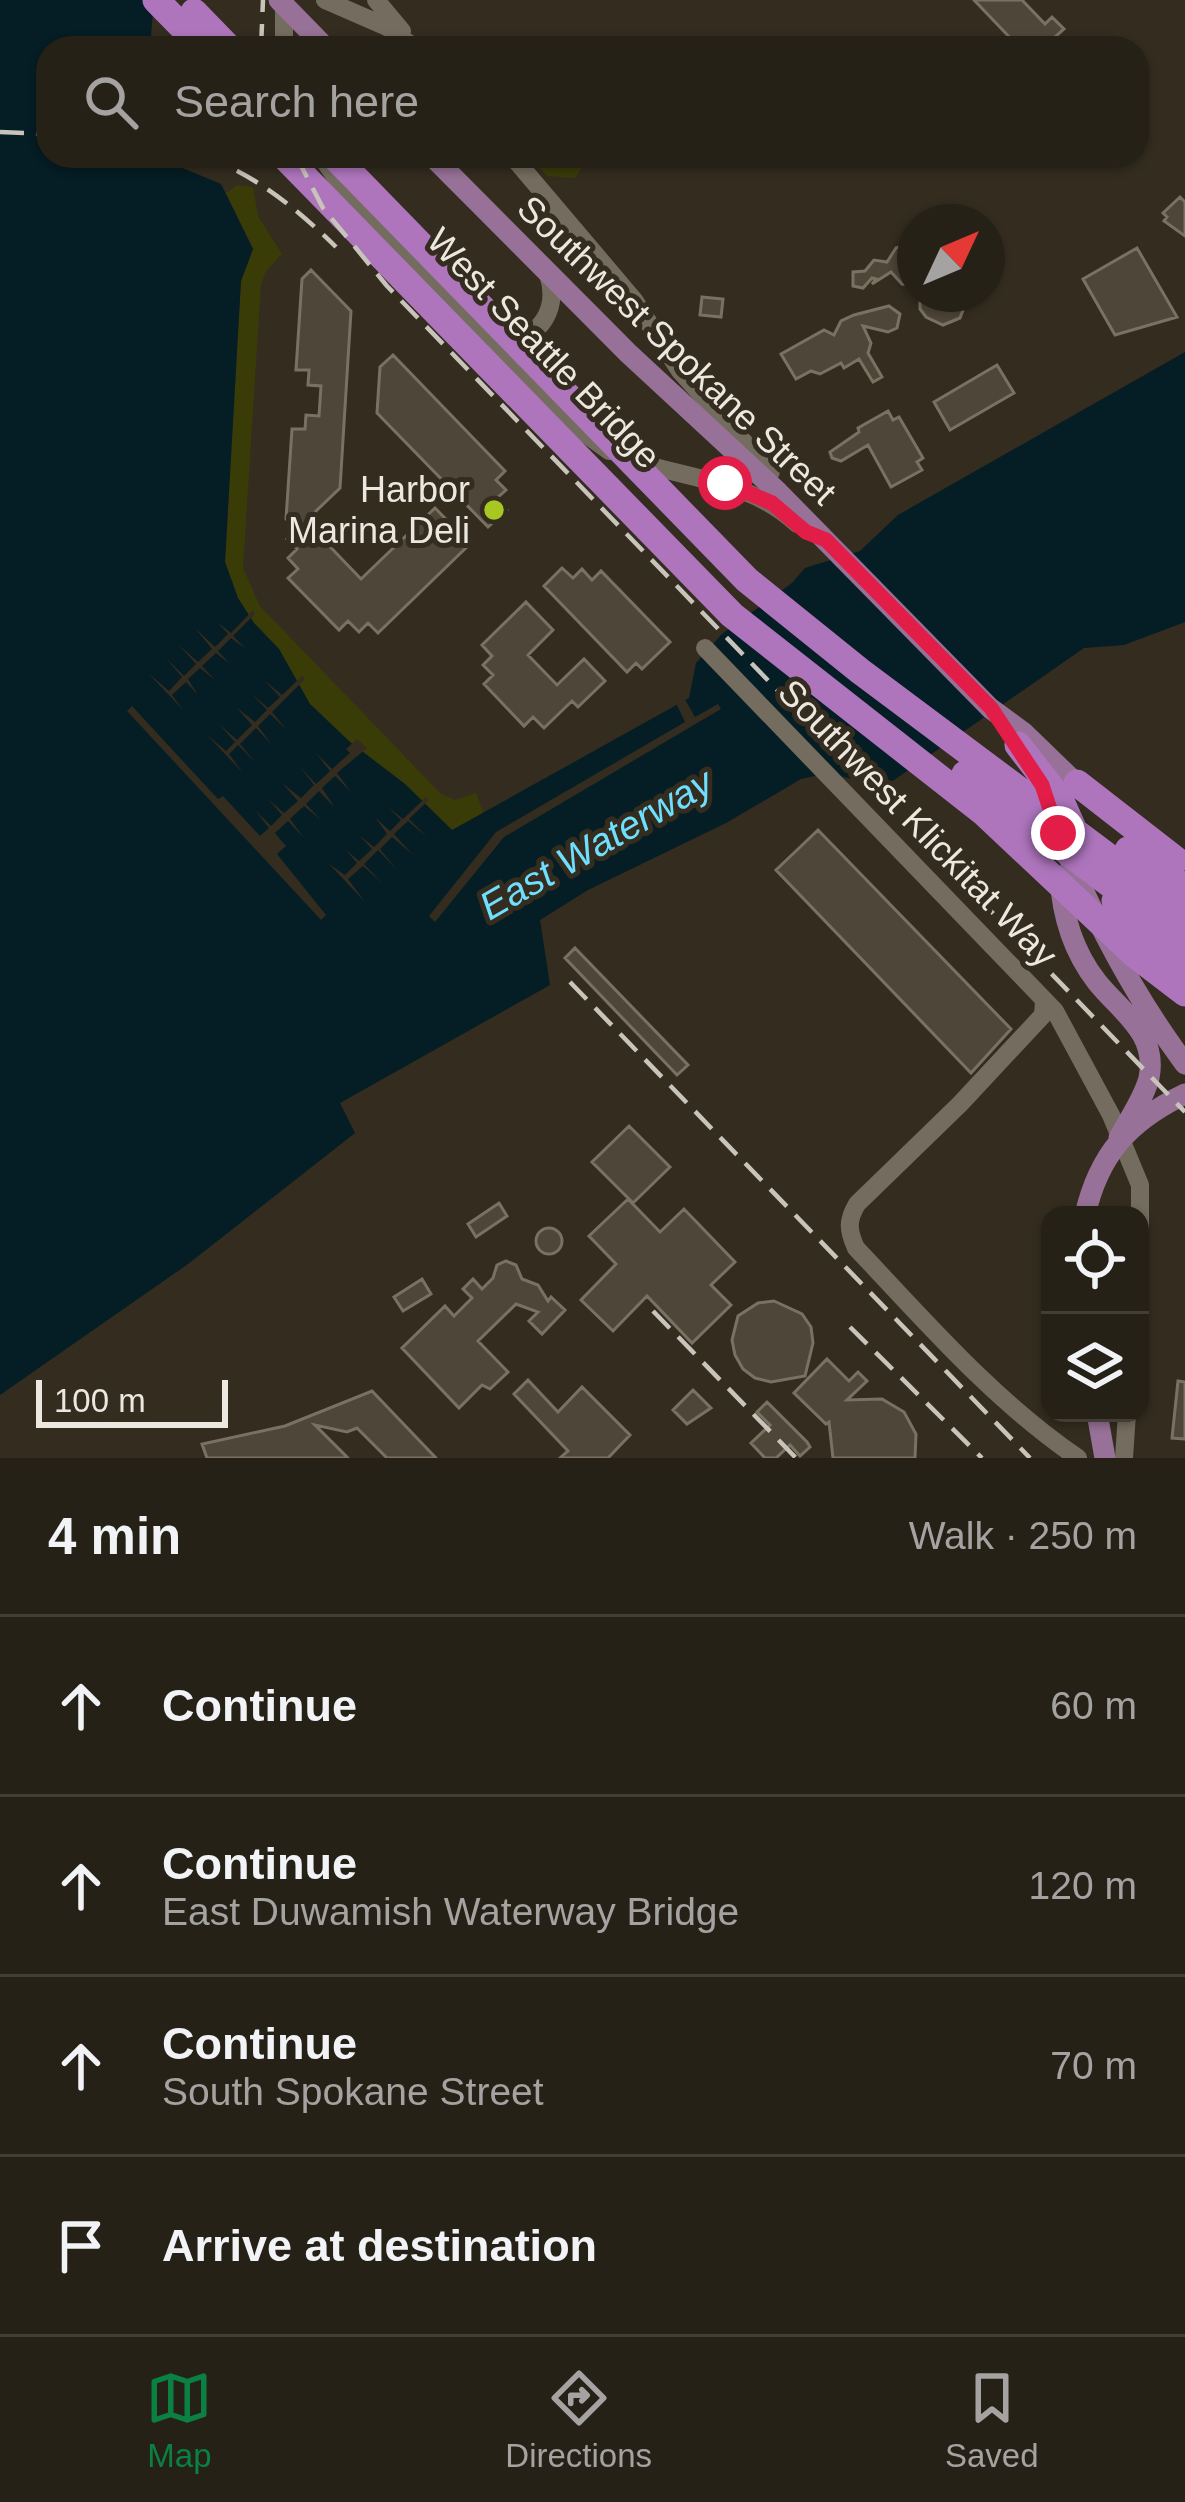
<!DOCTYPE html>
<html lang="en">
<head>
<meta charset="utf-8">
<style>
	body { margin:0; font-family:Arial,sans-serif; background:#2e2920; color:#f1f3f6 }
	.controls { position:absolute; right:36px; bottom:36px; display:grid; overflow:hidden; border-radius:24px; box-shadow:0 3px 9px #0004 }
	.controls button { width:108px; height:108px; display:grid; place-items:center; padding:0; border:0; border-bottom:3px solid #423e36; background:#262117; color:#f1f3f6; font:60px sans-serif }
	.compass { position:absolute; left:897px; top:204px; width:108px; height:108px; border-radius:50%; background:#262117; box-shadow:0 3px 9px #0004; rotate:46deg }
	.scale { position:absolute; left:36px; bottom:30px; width:192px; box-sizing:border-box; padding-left:12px; border:6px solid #ece7df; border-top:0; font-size:33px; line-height:42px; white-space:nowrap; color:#ece7df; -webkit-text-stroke:9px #332c1f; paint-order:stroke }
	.stop { position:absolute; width:36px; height:36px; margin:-27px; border:9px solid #e11d48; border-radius:50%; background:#fff }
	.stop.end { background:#e11d48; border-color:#fff; box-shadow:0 3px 12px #0008 }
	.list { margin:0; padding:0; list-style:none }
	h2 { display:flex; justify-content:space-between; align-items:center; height:156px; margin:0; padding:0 48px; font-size:51px }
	h2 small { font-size:39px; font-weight:400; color:#a4a3a1 }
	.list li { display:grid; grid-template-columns:78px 1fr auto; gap:36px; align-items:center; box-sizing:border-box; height:180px; padding:0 48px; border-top:3px solid #423e36 }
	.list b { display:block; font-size:45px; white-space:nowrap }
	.list p { margin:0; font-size:39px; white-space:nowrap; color:#a4a3a1 }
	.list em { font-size:39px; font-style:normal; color:#a4a3a1 }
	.icon { flex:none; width:66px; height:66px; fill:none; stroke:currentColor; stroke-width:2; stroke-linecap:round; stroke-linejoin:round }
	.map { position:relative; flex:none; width:1185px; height:1458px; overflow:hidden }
	.search { position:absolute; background:#262117; box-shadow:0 3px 9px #0004; left:36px; right:36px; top:36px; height:132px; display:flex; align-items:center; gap:30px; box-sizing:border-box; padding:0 42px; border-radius:36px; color:#a4a3a1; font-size:45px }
	.sheet { height:876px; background:#262117 }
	nav { display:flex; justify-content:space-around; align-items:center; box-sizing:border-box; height:168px; border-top:3px solid #423e36; background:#262117; font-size:33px; color:#a4a3a1 }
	nav a { display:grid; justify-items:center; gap:6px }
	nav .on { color:#0b8043 }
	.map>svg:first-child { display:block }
	.green { fill:#3a3c08 }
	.water { fill:#051d24 }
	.pier { fill:#332c1f }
	.building { fill:#4e4639; stroke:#7a7163; stroke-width:3 }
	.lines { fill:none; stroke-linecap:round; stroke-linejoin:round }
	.minor { stroke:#746c5e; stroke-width:18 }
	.major { stroke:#977197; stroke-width:21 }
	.highway { stroke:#ae75bd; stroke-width:27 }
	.rail { stroke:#c9c4bb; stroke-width:4.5; stroke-dasharray:24 12; stroke-linecap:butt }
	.route { stroke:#e11d48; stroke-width:15 }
	.poi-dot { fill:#a6c821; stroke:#332c1f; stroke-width:4.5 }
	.labels { text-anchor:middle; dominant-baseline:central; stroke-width:10; stroke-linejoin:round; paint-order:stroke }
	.street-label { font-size:36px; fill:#ece7df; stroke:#332c1f }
	.poi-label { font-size:36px; fill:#ece7df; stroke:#332c1f; text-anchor:end }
	.water-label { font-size:39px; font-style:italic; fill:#6edfff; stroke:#332c1f }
</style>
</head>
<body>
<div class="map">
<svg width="1185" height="1458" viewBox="0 0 1185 1458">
	<rect width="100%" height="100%" fill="#332c1f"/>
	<path class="green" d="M 529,156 L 590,156 L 575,178 L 547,176 Z
		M 237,185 L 253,187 L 258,216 L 282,254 L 266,271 L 261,284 L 243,568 L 260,606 L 441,794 L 455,800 L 476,793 L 484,814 L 452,830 L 405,784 L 350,742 L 310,704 L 279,649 L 254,623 L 238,598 L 225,562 L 241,281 L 253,249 L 226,193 Z"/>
	<path class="water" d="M 0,0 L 154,0 L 150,48 L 48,48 L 48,156 L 163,156 L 168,162 L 221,184 L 253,249 L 241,281 L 225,562 L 238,598 L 254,623 L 279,649 L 310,704 L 350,742 L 405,784 L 452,830 L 689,698 L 696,663 L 722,634 L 792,583 L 805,568 L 860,551 L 898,515 L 1185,352 L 1185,622 L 1124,645 L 1084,648 L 884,787 L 828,773 L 801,779 L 726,823 L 588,890 L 540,920 L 550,985 L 340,1103 L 355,1133 L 188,1264 L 0,1395 Z"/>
	<path class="pier" d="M 253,610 L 255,614 L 233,636 L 246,649 L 231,638 L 218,651 L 230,664 L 216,653 L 202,666 L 215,680 L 200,668 L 188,679 L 198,695 L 186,682 L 172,695 L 183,710 L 148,673 L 169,691 L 182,677 L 165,657 L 184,676 L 196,664 L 178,644 L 198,662 L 212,649 L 195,628 L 215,647 L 228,634 L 217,622 L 231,633 Z
		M 302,676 L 305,679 L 272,712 L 287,730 L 270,714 L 258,726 L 272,745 L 256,728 L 240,744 L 255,762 L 238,745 L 229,754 L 243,773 L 207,735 L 226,751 L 235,742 L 219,724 L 237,740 L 252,725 L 236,707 L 255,722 L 267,710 L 251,693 L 268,708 L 280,697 L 264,680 L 282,695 Z
		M 682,694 L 695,717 L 718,704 L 721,709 L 504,837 L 435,922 L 429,916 L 496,832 L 685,722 L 674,699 Z
		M 132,706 L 218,799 L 223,796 L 260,836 L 269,828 L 255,810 L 271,826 L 282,815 L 267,798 L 284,813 L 298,801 L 282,783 L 301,798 L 314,785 L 300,767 L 316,784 L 330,771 L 315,752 L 332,769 L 350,753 L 346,749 L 357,739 L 367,748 L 337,773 L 351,792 L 335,776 L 322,788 L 335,808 L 319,791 L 306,804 L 321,820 L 304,806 L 290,819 L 304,838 L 288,821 L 275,833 L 286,846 L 277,854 L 326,915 L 321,920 L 127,711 Z
		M 426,797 L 429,800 L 409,819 L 428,838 L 408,821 L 394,834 L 413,855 L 392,837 L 380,849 L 397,870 L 378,850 L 364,864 L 383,884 L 363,866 L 348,879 L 365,902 L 329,864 L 345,875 L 357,863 L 345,849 L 359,861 L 372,849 L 359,835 L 374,847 L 387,834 L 375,817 L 390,831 L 401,820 L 388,807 L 403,819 Z"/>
	<path class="building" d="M 974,0 L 1022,0 L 1045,24 L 1052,17 L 1064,29 L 1056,36 L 1068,48 L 1028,48 L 1021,40 L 1017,45 Z
		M 1180,197 L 1185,202 L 1185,236 L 1164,221 L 1167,217 L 1163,213 Z
		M 915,242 L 915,286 L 902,284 L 891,272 L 872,284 L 876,279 L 872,278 L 863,288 L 853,286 L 853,272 L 865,271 L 874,260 L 887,262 L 896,248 Z
		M 1137,248 L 1177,317 L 1115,335 L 1083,279 Z
		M 311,270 L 351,311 L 340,488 L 316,511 L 314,530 L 361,579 L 435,508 L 470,544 L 378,633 L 368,623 L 359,632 L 348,621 L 339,630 L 288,578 L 298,569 L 288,558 L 297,549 L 287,539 L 297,530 L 286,519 L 292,429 L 305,429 L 306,415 L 319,416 L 321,386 L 308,385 L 309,370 L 296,370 L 302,279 Z
		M 920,294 L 969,294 L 960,318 L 943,325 L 926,317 L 920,309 Z
		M 702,297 L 723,299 L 721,317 L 700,315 Z
		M 889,306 L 900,314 L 897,328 L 888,332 L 863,326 L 871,343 L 868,353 L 882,377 L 873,382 L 859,359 L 844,368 L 841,363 L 820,374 L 811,371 L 796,379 L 781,354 L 824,330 L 834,335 L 841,321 L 854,315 Z
		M 393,355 L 505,471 L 496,480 L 506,490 L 496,499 L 507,510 L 488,527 L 377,413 L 380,367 Z
		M 997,365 L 1014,393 L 950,430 L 934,402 Z
		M 888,411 L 893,420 L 899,417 L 923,458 L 917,462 L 922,470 L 891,487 L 868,445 L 841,461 L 832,458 L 830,452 L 859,432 L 858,428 Z
		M 562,568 L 573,578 L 582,569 L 592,580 L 601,571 L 670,642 L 642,669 L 636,663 L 627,672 L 544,586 Z
		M 526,602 L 553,630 L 528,655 L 557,685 L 584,659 L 605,681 L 578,707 L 572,701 L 544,728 L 533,717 L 524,726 L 484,684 L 493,675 L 483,665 L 492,656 L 482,645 Z
		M 818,830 L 1011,1029 L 971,1073 L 776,870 Z
		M 575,948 L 688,1065 L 677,1075 L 565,958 Z
		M 629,1126 L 670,1167 L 633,1203 L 592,1162 Z
		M 628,1199 L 660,1232 L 684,1209 L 735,1262 L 711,1285 L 731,1305 L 692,1343 L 647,1296 L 613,1331 L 581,1300 L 616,1264 L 589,1236 Z
		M 499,1203 L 507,1216 L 476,1237 L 468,1224 Z
		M536 1241a13 13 0 1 1 26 0a13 13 0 1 1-26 0Z
		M 506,1261 L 516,1265 L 522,1279 L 538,1285 L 548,1301 L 551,1297 L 565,1310 L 542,1334 L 529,1321 L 538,1312 L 516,1304 L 478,1341 L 508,1372 L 490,1389 L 482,1385 L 459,1408 L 402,1348 L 445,1306 L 454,1316 L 472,1298 L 463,1289 L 473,1279 L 482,1289 L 493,1278 L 497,1265 Z
		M 422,1279 L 431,1294 L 403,1311 L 394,1297 Z
		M 774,1301 L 802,1314 L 811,1327 L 813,1343 L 805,1376 L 771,1382 L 755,1378 L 743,1369 L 735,1355 L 732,1340 L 738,1316 L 758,1303 Z
		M 827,1359 L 849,1381 L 858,1372 L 867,1381 L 847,1400 L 882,1399 L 904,1412 L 916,1434 L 915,1458 L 833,1458 L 829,1422 L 826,1424 L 794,1393 Z
		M 528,1380 L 558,1412 L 582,1387 L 630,1435 L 608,1458 L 560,1458 L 568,1451 L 514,1394 Z
		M 1178,1381 L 1185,1382 L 1185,1439 L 1172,1438 Z
		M 693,1390 L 711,1408 L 687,1424 L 673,1410 Z
		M 372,1391 L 436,1458 L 387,1458 L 357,1428 L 347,1432 L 315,1425 L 348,1458 L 207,1458 L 202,1444 L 285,1426 Z
		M 767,1402 L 807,1442 L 810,1447 L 800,1456 L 790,1445 L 776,1458 L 765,1458 L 751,1443 L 770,1425 L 757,1412 Z"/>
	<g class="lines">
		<path class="minor" d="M 325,0 L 387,27 L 415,48
			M 376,0 L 402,31
			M 284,48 L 284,0
			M 512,156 L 634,300 L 680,371 L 771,472
			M 323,159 L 336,178 L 573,425 L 609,451
			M 504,340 C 542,339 559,308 548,274
			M 635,461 C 692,480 751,481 797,524
			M 705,648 L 1055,1011 L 1111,1115 L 1140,1185 L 1140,1254
			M 1044,1002 L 1043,1015 L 960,1104 L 857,1204 C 847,1221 848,1230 856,1248 C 926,1322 993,1400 1078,1458
			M 1124,1458 L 1127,1413"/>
		<path class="major" d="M 279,0 L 326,48
			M 432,156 L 628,353 L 778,492 L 990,708 L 1024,733 L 1088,795
			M 1066,851 C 1098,927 1135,997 1185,1064
			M 1060,876 C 1062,915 1072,950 1097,982 C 1121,1012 1158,1033 1149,1078 C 1144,1098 1129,1119 1119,1138
			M 1085,1215 C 1099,1154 1129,1121 1185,1094
			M 1097,1413 L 1105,1458"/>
		<path class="highway" d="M 156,0 L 203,48
			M 194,12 L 229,48
			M 284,156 L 732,615 L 984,813 L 1134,954 L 1185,993
			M 334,156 L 747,580 L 860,671 L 1185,914
			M 1018,745 L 1060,799 L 1072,826
			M 965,774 L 1185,941
			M 1077,783 L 1176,860
			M 1128,850 L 1185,887
			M 1115,901 L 1134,926 L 1185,971"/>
		<path class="rail" d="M 261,48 L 263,0
			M 0,132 L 48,134
			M 204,156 C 257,176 296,208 336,247
			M 296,156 L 323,208 L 387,286 L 1185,1112
			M 570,982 L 1030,1458
			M 653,1311 L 796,1458
			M 850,1327 L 982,1458"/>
	</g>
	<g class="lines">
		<path class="route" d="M 725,483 L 772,503 L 806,532 L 826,540 L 991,708 L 1042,785 L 1058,833"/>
	</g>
	<circle class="poi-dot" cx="494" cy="510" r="12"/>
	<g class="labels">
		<g class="street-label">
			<text transform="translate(544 348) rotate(46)">West Seattle Bridge</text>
			<text transform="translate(677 350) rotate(44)">Southwest Spokane Street</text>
			<text transform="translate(918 823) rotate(46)">Southwest Klickitat Way</text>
		</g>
		<g class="poi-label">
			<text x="470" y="489">Harbor<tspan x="470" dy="41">Marina Deli</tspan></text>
		</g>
		<g class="water-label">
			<text transform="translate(596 844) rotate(-30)">East Waterway</text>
		</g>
	</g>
</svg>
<div class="controls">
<button><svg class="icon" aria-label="locate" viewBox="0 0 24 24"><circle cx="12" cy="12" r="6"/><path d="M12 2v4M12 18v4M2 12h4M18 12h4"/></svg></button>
<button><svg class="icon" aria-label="layers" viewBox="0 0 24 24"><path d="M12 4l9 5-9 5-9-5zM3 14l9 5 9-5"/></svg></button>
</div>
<svg class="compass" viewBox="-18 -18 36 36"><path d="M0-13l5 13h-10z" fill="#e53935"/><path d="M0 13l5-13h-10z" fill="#a4a3a1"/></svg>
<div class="scale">100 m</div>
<div class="stop" style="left:725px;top:483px"></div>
<div class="stop end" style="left:1058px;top:833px"></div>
<div class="search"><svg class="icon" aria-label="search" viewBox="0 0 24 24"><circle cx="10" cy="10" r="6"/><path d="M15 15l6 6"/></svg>Search here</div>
</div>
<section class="sheet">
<h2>4 min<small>Walk · 250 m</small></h2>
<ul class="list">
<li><svg class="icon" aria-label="ahead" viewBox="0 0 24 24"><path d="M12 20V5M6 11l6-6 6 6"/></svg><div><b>Continue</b></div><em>60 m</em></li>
<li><svg class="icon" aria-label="ahead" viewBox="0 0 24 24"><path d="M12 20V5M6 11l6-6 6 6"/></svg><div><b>Continue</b><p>East Duwamish Waterway Bridge</p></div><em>120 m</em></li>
<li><svg class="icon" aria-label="ahead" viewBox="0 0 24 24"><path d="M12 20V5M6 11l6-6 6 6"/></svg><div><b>Continue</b><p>South Spokane Street</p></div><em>70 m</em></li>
<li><svg class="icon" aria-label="arrive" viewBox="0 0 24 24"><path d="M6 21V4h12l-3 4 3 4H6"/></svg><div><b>Arrive at destination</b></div></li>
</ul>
</section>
<nav>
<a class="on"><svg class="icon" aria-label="map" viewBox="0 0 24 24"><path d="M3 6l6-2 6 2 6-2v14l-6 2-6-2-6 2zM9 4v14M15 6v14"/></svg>Map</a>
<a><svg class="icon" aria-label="directions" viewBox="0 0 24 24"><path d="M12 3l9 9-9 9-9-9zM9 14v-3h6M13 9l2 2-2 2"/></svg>Directions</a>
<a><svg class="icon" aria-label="saved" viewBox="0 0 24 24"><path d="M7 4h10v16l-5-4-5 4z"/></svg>Saved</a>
</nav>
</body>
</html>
